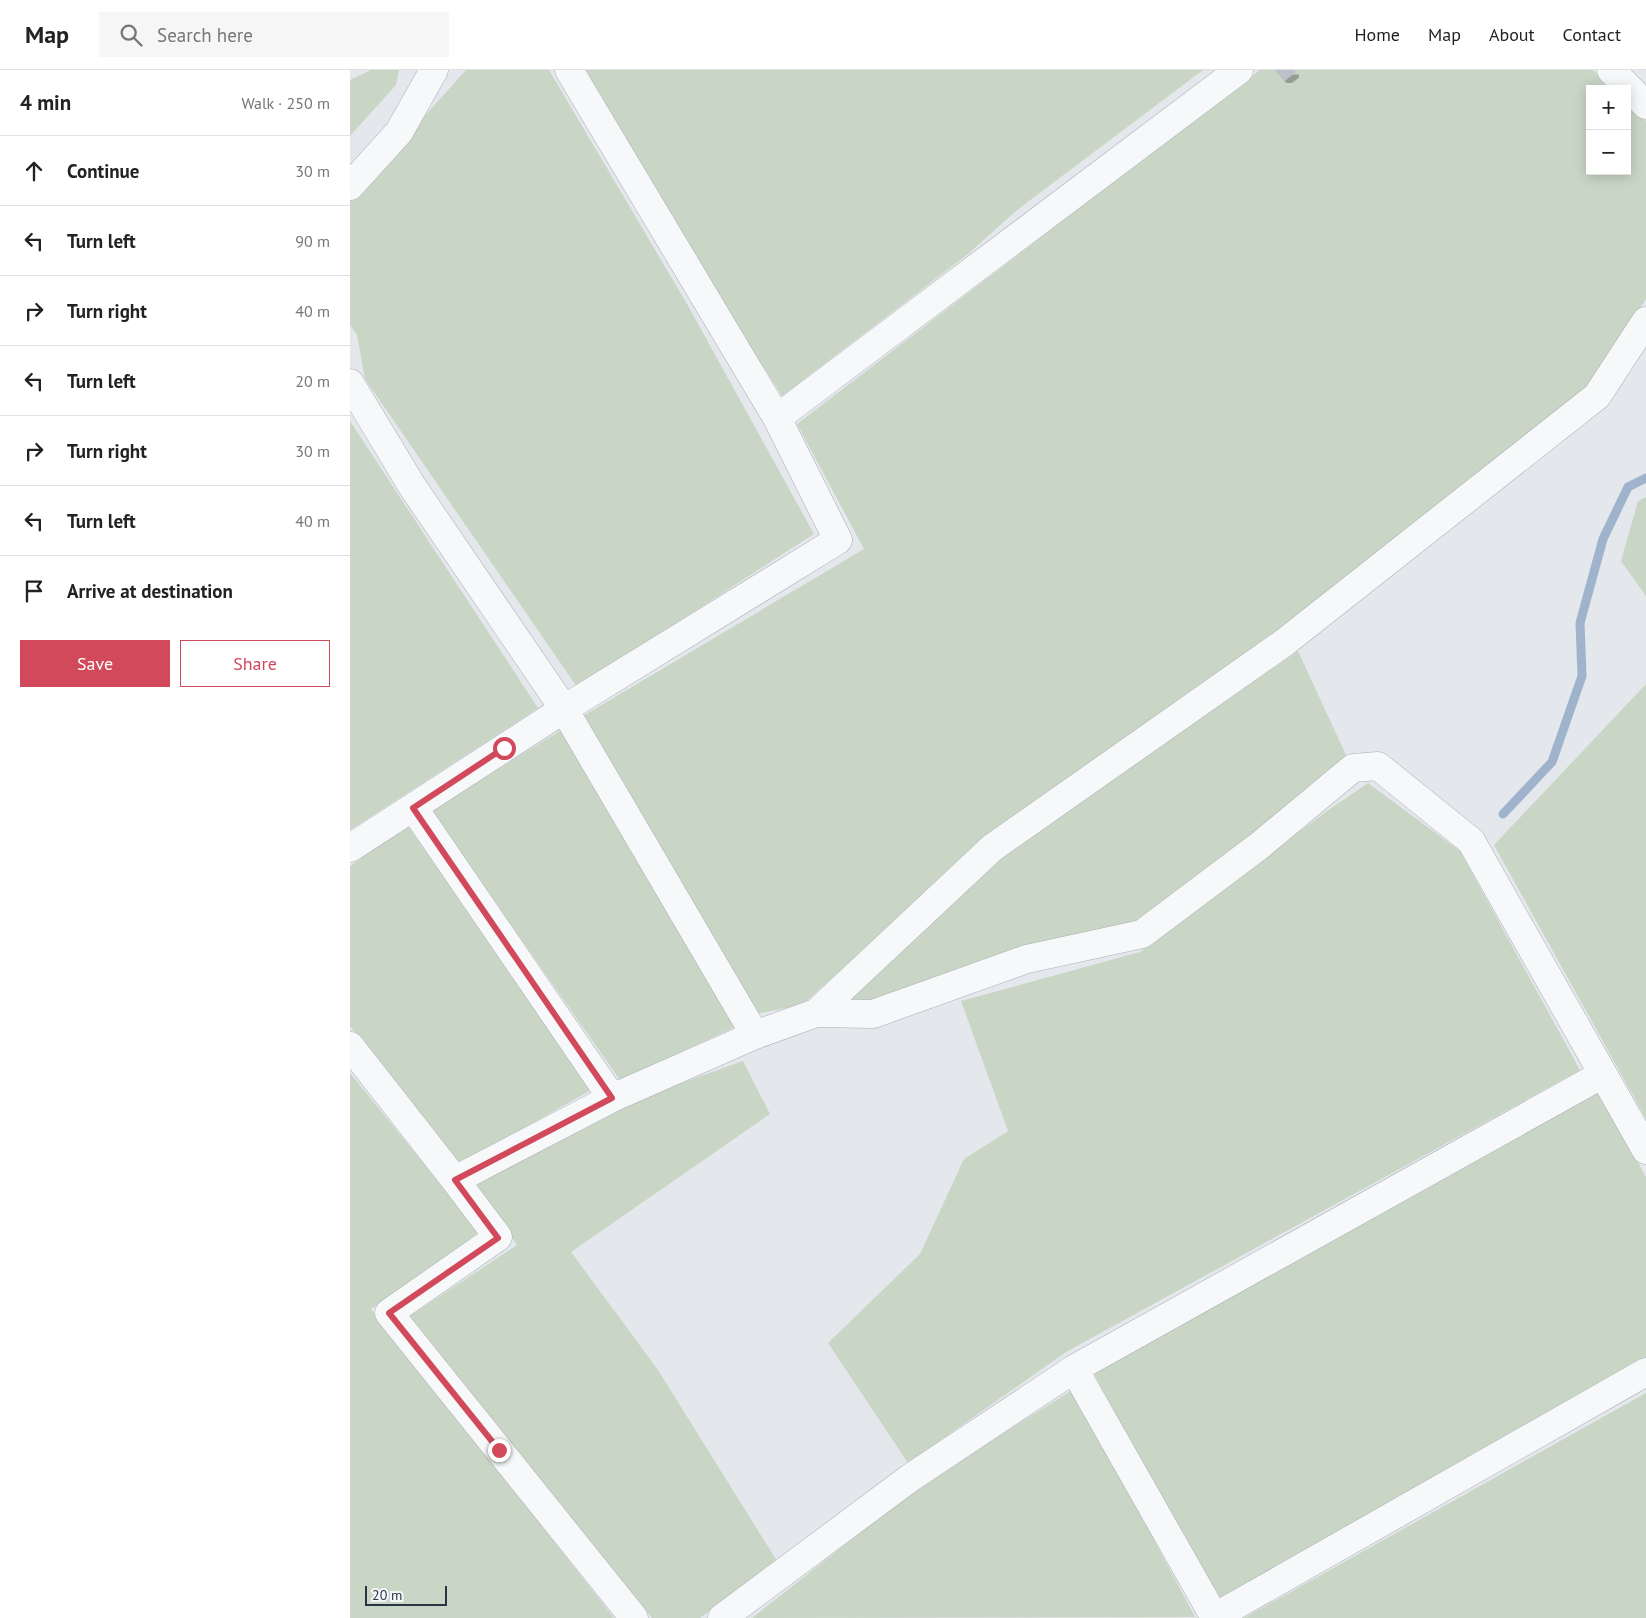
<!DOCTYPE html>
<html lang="en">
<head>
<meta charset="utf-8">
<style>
	body { margin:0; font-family:"PT Sans",sans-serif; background:#f6f6f6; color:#222 }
	.controls { position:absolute; right:15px; top:15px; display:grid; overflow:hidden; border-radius:0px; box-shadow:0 2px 12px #0003 }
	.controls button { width:45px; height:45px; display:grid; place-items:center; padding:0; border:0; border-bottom:1px solid #e0e0e0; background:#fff; color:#222; font:25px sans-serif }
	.scale { position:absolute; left:15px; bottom:12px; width:82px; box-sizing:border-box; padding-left:5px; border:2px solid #2b3445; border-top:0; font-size:14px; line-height:18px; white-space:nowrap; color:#2b3445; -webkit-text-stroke:4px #f4f6f9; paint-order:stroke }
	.stop { position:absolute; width:15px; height:15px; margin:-11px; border:4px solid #d1495b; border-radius:50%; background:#fff }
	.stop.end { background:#d1495b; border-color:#fff; box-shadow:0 1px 5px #0008 }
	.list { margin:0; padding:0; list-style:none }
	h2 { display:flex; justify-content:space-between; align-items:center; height:65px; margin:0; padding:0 20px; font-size:21px }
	h2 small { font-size:16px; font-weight:400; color:#767676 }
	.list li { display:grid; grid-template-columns:32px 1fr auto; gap:15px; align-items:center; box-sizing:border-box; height:70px; padding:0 20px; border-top:1px solid #e0e0e0 }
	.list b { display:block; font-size:19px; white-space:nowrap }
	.list em { font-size:16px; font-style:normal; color:#767676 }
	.actions { display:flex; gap:10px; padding:15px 20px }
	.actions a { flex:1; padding:11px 0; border:1px solid #d1495b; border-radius:0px; text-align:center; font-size:18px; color:#d1495b }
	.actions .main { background:#d1495b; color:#fff }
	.icon { flex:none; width:28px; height:28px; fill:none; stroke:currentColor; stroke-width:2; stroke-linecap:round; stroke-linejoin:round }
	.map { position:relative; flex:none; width:1296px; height:1548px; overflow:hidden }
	header { display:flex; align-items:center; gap:30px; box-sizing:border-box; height:70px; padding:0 25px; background:#fff; border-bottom:1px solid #e0e0e0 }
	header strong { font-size:24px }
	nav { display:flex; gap:28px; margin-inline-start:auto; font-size:18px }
	.search { width:350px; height:45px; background:#f6f6f6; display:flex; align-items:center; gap:12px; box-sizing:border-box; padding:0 18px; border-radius:0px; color:#767676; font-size:19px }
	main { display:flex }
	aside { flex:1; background:#fff }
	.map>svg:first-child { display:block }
	.green { fill:#c9d6c5 }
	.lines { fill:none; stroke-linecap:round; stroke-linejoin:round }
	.stream { stroke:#9fb4cc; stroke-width:9 }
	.building { fill:#bbc0ca; filter:url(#shadow) }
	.minor-casing { stroke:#a9aeb7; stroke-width:29 }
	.minor { stroke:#f7f8fa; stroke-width:28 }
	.route { stroke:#d1495b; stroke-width:6 }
</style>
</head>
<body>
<header>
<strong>Map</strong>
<div class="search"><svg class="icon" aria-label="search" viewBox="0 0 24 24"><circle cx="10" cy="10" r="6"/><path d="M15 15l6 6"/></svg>Search here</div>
<nav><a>Home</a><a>Map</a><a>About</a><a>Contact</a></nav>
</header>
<main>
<aside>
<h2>4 min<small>Walk · 250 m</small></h2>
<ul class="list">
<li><svg class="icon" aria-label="ahead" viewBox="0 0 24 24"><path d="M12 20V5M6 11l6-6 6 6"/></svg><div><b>Continue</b></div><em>30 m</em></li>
<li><svg class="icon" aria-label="left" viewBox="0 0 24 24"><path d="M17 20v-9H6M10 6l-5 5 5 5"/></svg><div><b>Turn left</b></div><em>90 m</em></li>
<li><svg class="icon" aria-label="right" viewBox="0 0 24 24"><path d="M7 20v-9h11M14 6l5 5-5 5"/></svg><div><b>Turn right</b></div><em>40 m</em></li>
<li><svg class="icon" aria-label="left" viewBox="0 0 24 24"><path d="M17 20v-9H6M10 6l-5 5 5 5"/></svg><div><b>Turn left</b></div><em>20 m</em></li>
<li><svg class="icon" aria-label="right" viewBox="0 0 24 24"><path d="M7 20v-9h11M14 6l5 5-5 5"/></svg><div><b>Turn right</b></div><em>30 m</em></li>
<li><svg class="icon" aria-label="left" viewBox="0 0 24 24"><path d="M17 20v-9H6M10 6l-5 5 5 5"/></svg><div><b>Turn left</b></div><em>40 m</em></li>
<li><svg class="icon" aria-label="arrive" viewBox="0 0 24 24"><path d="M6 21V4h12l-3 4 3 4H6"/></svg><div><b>Arrive at destination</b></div></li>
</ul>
<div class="actions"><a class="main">Save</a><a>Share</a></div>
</aside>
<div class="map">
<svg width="1296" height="1548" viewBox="0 0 1296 1548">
	<defs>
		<filter id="shadow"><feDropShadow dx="4.5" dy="4.5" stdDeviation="0" flood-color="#0004"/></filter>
	</defs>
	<rect width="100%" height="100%" fill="#e4e7ec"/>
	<path class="green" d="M 21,0 L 49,0 L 46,15 L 0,66 L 0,10 Z
		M 116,0 L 199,0 L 337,234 L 464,464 L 227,617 L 15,309 L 7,265 L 0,255 L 0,129 Z
		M 236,0 L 853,0 L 667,140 L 618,184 L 432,326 L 370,229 Z
		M 910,0 L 1243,0 L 1262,19 L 1240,19 L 1240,101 L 1277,101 L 1277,33 L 1296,51 L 1296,229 L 1239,319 L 921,565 L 637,767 L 452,935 L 405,944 L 233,646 L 514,479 L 447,354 Z
		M 0,351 L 188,638 L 0,760 Z
		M 1296,427 L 1296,526 L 1271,491 L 1288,431 Z
		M 948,581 L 996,685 L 864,797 L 788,853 L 673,876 L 524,933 L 492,936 L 658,782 Z
		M 1296,614 L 1296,1049 L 1144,775 Z
		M 216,657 L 387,956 L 270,1010 L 81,741 Z
		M 1018,713 L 1110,781 L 1230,1000 L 716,1282 L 558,1393 L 478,1273 L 570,1184 L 614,1089 L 658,1061 L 611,931 L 790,882 L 977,741 Z
		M 58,756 L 241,1020 L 105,1097 L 0,956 L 0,796 Z
		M 393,991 L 420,1044 L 221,1182 L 308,1300 L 427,1491 L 350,1548 L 302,1548 L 57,1248 L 167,1175 L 123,1112 L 267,1036 Z
		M 0,1003 L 129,1162 L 21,1239 L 264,1548 L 0,1548 Z
		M 1249,1021 L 1296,1107 L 1296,1289 L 867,1532 L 742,1300 Z
		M 724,1319 L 845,1547 L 402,1548 L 567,1418 Z
		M 1296,1323 L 1296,1548 L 894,1548 Z"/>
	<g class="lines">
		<path class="stream" d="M 1153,744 L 1202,692 L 1232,606 L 1230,553 L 1253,469 L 1278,417 L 1296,408"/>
	</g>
	<path class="building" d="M 925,0 L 944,0 L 946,2 L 934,11 Z"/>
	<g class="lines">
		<g class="minor-casing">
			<path id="minor" d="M 219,0 L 427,348 L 889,0
				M 1261,0 L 1296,35
				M 0,116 L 49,62 L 84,0
				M 0,313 L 62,416 L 214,639 L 405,965 L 466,943 L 642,778 L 935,572 L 1247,326 L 1296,251
				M 63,737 L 262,1028 L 405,965
				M 0,778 L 214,639 L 488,470 L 427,348
				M 466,943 L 523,944 L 677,889 L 792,864 L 909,776 L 1003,698 L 1028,696 L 1121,771 L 1296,1080
				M 0,976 L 105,1110 L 262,1028
				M 105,1110 L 148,1167 L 39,1243 L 284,1548
				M 724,1299 L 865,1548
				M 372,1548 L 560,1408 L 724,1299 L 1253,1004
				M 863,1548 L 1296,1302"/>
		</g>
		<use href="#minor" class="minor"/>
	</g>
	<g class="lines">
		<path class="route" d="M 149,1380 L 39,1243 L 148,1168 L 105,1110 L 262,1028 L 63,738 L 154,678"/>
	</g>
</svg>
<div class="controls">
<button>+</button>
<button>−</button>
</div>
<div class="scale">20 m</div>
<div class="stop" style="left:154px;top:678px"></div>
<div class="stop end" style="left:149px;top:1380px"></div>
</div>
</main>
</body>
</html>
